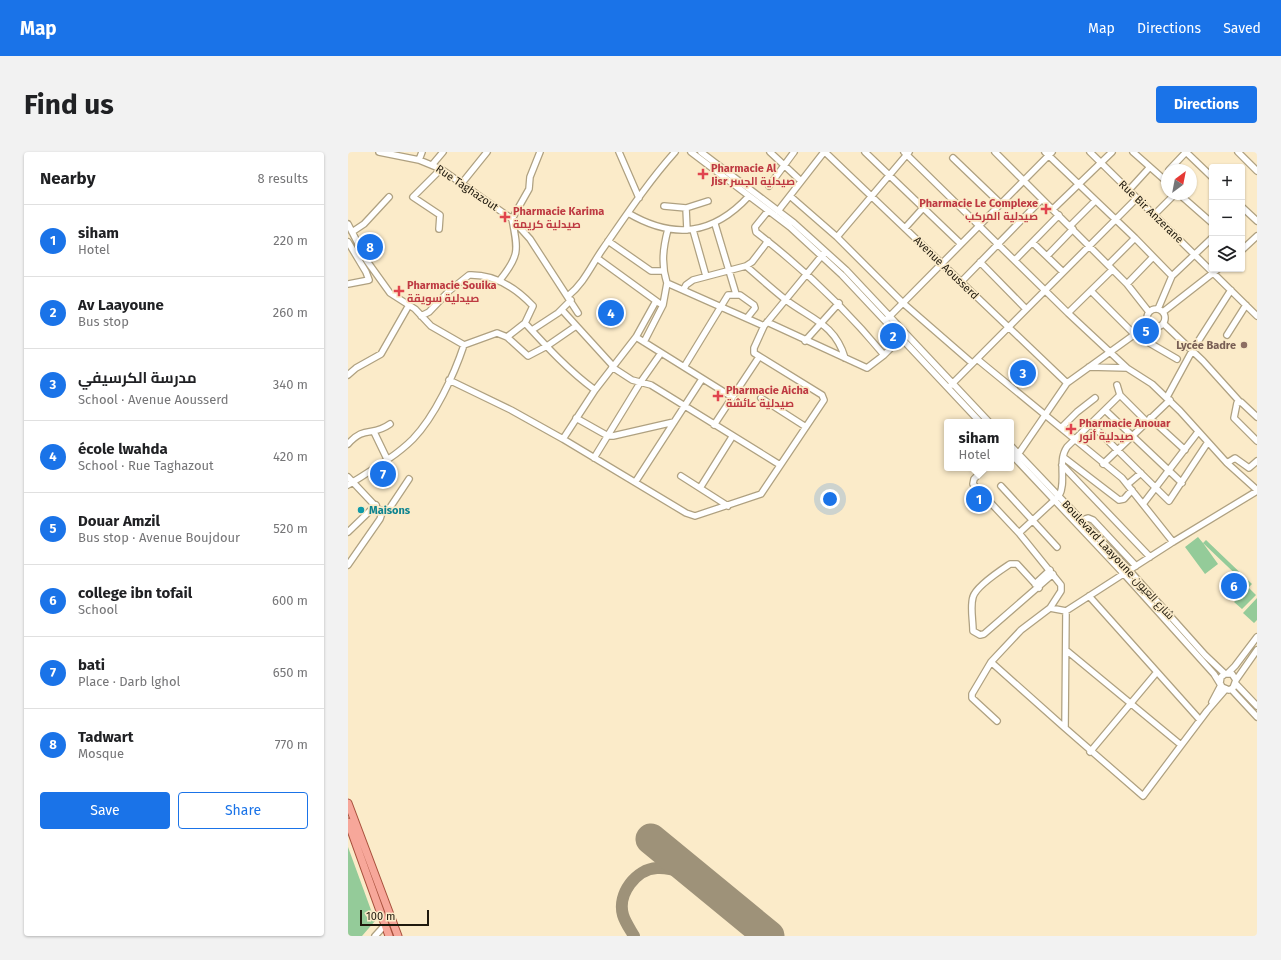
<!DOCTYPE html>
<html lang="en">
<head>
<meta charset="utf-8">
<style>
	body { margin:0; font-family:"Fira Sans",Cairo,sans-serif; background:#f2f2f2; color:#202124 }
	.controls { position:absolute; right:12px; top:12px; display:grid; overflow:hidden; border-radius:4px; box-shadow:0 1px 3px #0004 }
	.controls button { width:36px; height:36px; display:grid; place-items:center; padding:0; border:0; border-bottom:1px solid #e0e0e0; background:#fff; color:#202124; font:20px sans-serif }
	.compass { position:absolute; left:813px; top:12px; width:36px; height:36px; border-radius:50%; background:#fff; box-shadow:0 1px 3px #0004; rotate:32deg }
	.scale { position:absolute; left:12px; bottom:10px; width:69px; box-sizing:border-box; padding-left:4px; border:2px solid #1f190d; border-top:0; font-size:11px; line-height:14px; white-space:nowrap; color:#1f190d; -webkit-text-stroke:3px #fbebc9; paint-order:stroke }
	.you { position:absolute; left:482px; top:347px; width:14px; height:14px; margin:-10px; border:3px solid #fff; border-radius:50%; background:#1a73e8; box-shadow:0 0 0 6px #1a73e833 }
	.badge { display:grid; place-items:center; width:26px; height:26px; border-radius:50%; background:#1a73e8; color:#fff; font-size:13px; font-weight:700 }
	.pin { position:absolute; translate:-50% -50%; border:2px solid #fff; box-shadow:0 1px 4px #0006 }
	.popup { position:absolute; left:596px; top:267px; width:70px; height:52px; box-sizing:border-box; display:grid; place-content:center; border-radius:4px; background:#fff; filter:drop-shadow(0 1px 3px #0005); font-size:13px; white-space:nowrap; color:#757577 }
	.popup b { font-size:15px; color:#202124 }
	.popup::after { content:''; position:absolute; left:50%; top:100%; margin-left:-8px; border:8px solid transparent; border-top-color:#fff }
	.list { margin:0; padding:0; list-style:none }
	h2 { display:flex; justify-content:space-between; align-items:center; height:52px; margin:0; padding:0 16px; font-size:17px }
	h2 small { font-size:13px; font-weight:400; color:#757577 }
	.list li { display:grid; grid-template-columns:26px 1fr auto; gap:12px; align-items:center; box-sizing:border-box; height:72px; padding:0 16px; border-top:1px solid #e0e0e0 }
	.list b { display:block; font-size:15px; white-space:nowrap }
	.list p { margin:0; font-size:13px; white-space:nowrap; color:#757577 }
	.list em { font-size:13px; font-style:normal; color:#757577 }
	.actions { display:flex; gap:8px; padding:12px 16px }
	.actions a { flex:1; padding:9px 0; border:1px solid #1a73e8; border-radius:4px; text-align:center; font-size:14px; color:#1a73e8 }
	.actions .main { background:#1a73e8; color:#fff }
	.icon { flex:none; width:22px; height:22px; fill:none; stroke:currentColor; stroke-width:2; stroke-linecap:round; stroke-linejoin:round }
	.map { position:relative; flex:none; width:909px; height:784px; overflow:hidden; border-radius:4px }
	header { display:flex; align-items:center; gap:24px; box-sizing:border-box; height:56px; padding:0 20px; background:#1a73e8; color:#fff }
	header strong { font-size:19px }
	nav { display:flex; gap:22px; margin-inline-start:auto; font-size:14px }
	.intro { display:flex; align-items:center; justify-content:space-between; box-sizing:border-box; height:96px; padding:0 24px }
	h1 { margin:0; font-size:28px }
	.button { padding:10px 18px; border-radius:4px; background:#1a73e8; color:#fff; font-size:14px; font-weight:700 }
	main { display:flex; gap:24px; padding:0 24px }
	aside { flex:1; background:#fff; border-radius:4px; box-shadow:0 1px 3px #0004 }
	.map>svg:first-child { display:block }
	.green { fill:#94cb99 }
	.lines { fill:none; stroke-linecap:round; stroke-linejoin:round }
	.taxiway { stroke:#9e9279; stroke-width:12 }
	.runway { stroke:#9e9279; stroke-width:31 }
	.minor-casing { stroke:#afa181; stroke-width:8 }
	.major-casing { stroke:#a8503c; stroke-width:9 }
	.minor { stroke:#fff; stroke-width:5.5 }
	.major { stroke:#f7a79a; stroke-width:7 }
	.health-dot { fill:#e0444e; stroke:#fbebc9; stroke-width:1.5 }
	.education-dot { fill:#8d6e63; stroke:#fbebc9; stroke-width:1.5 }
	.culture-dot { fill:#0f9aa8; stroke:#fbebc9; stroke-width:1.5 }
	.labels { text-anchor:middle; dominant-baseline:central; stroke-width:3.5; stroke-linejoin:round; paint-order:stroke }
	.health-label { font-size:11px; font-weight:bold; fill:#be3a42; stroke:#fbebc9; text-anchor:start }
	.street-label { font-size:11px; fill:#1f190d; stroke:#fbebc9 }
	.education-label { font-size:11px; font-weight:bold; fill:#785e54; stroke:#fbebc9; text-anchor:end }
	.culture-label { font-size:11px; font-weight:bold; fill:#0d838f; stroke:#fbebc9; text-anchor:start }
</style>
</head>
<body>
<header>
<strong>Map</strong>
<nav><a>Map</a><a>Directions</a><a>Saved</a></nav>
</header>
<div class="intro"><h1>Find us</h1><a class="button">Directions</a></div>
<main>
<aside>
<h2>Nearby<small>8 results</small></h2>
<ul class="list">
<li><span class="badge">1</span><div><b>siham</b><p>Hotel</p></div><em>220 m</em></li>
<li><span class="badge">2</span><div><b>Av Laayoune</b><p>Bus stop</p></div><em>260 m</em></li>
<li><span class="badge">3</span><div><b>مدرسة الكرسيفي</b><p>School · Avenue Aousserd</p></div><em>340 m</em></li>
<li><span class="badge">4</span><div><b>école lwahda</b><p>School · Rue Taghazout</p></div><em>420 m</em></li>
<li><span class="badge">5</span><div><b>Douar Amzil</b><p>Bus stop · Avenue Boujdour</p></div><em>520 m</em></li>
<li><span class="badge">6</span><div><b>college ibn tofail</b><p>School</p></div><em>600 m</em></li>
<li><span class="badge">7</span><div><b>bati</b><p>Place · Darb lghol</p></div><em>650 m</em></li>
<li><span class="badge">8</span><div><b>Tadwart</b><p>Mosque</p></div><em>770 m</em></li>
</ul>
<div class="actions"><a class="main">Save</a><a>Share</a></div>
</aside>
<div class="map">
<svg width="909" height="784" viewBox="0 0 909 784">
	<rect width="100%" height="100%" fill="#fbebc9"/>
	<path class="green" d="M 850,385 L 855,391 L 858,388 L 904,432 L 901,435 L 855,391 L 870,412 L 857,422 L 837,395 Z
		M 891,430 L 897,436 L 886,448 L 879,442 Z
		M 901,436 L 908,443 L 894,457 L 886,450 Z
		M 909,446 L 909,468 L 906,471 L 895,461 Z
		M 0,695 L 27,769 L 14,784 L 0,784 Z"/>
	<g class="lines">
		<path class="taxiway" d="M 286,784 C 282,777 277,770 275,763 C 269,742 288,717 309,716 C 325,715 342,723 356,730"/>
		<path class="runway" d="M 303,687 L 421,784"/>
		<g class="minor-casing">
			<path id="minor" d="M 31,0 L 71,8 L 93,17 L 164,67 L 182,87 L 230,161
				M 271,0 L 291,46
				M 343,0 L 442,75 L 494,123 L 632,270
				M 353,0 L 446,71 L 498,118 L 641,270
				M 422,0 L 453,29
				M 477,0 L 719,231
				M 517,0 L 613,92
				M 556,0 L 720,161 L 779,216
				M 647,0 L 779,132 L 801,160
				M 697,0 L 787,86 L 824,124
				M 742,0 L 909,164
				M 785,0 L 819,30
				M 838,0 L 864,25
				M 890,0 L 909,19
				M 605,6 L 653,52
				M 71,8 L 74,0
				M 84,13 L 95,0
				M 821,18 L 838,0
				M 114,31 L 139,0
				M 421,34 L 446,0
				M 781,38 L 802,15
				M 831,42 L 864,71
				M 442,44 L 489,85 L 555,151 L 624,211
				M 316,54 L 338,56 L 360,49
				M 894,55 L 909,69
				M 338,56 L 339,78
				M 705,57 L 764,0
				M 420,59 L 407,75 L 408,80 C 456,117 498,157 536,203
				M 430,59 L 476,0
				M 280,61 C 326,88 365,83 401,44
				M 806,63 L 827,42
				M 0,72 L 19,109 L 42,141 L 67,157 L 83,174 L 116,193 L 149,181 L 159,185 L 180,204 L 199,194 L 228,174
				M 367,72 L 388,142
				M 722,74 L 747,49
				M 557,76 L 575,56
				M 91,77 L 92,63 L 65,45 L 93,17
				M 345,78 L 358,124
				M 4,80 L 16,72 L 41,45
				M 489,85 L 561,0
				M 260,89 L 303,119 L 316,119
				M 0,90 L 18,120 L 21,128 L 0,132
				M 685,91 L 715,120
				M 894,98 L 909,84
				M 699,104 L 725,77
				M 249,106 L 311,151
				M 667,108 L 711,63
				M 632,110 L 678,157
				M 760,113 L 787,86
				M 398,114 C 411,125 424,137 438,148 C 463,167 487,172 497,206
				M 152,128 C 172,103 170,98 164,67 L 181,37 L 182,25 L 192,0
				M 613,130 L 694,47
				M 319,131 C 313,112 315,96 320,77
				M 779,132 L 805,105
				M 336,137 L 338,133 L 345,128 L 398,114 L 404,110 L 420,89
				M 743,139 L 786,182 L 829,207
				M 220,144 C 236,131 243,114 254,98 C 277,65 300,30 327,0
				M 308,149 L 288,185 L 247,238 L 215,287 L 338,361 L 347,364 L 413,342 L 476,248 L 474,243 L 406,201 L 406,196 L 416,174
				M799 166a9 9 0 1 1 18 0a9 9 0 1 1-18 0Z
				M 810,157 L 824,124 L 864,86
				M 214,158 L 265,214
				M 815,160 L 870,117
				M 720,161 L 764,118
				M 73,164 L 81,160 L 101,139 L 121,123 C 147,122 168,136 185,154 L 177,171 L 159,185
				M 540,166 L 704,0
				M 419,170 L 519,216 L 536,203 L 553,186
				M 177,171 C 199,195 221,219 247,238
				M 816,172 L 855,209 L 892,250
				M 184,178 L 210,161 L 223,148
				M 879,183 L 898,153
				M 288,185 L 384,245
				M 457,189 L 491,151
				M 296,190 L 315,153 L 319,131 L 416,174 L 476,101
				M 629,207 L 774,326 L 825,390
				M 264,215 L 284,228 L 303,233 L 432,313
				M 336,215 L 380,143 L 392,143 L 406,153 L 407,156 L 399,166
				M 741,215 L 779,216 L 804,232 L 832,259 L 879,311 L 909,338
				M 0,223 L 8,216 L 33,202 L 61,153
				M 101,228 L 163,258 L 215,287
				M 603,233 L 789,46
				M 769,233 L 772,243 L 798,269
				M 819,245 L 844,199 L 883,138
				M 413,246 L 458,275
				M 757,258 L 834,331
				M 909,265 L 893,250 L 889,251 L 886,266 L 909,289
				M 228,266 L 260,284 L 265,284 L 326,270
				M 802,266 L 837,298
				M 743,272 L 821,349 L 860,290
				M 366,273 L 411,205
				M 713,276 L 729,260 L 747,246
				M 26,280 L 39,307
				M 0,292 C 17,273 24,285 42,272
				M 663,294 L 781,418 L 857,503 L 877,522
				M 663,302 L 776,422 L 866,522 L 874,535 L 881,538 L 885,536 L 888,528 L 884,522 L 877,522 L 873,525 L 872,531
				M 669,304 L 719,231 L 801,172
				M 715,305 L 771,348 L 776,347 L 784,338
				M 246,306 L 292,231 L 313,201
				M 879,311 L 887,306 L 901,316 L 909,309
				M 755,312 L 822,248
				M 714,313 L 802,405
				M 635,318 L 626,327 L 625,332 L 671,381 L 713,433 L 713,439 L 702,456
				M 333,324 L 380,354
				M 0,325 L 34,361 L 32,367 L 0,413
				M 288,329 L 354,227
				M 780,332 L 793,321
				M 0,333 C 22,319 47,305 65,287 C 87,264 106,223 116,193
				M 653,334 L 709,395
				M 352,336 L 384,285
				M 795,352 L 850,280
				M 33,358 L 39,359 L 41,357 L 61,327
				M 734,368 L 740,366 L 745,368 L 788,414
				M 0,380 L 28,353
				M 671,381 L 711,344 C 719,330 709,309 719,295 L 772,243
				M 687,432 L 702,418
				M 691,436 L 669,412 L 662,412 C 653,418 628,434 625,445 C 622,455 625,468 625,479 L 632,483 L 636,482 L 705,422
				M 741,444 L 852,568
				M 718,459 L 717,576 L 795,644 L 859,559 L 878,537
				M 718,498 L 833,593
				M 643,510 L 717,576
				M 880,521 L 887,514 L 909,485
				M 888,528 L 909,498
				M 888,532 L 909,554
				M 883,537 L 909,565
				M 864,550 L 873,533
				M 649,569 L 624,546 L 624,542 L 643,510 L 673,478 L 702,456 L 718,459 L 825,390 L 909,339
				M 742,600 L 809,520
				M 27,784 L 37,773"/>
		</g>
		<g class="major-casing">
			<path id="major" d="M 0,651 L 50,784
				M 0,670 L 41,784"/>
		</g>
		<use href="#minor" class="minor"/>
		<use href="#major" class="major"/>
	</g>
	<g class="health-dot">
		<path d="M353 16h4v4h4v4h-4v4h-4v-4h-4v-4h4z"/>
		<path d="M696 51h4v4h4v4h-4v4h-4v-4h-4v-4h4z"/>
		<path d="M155 59h4v4h4v4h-4v4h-4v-4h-4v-4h4z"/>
		<path d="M49 133h4v4h4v4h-4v4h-4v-4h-4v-4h4z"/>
		<path d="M368 238h4v4h4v4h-4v4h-4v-4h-4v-4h4z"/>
		<path d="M721 271h4v4h4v4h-4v4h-4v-4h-4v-4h4z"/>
	</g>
	<circle class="education-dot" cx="896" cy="193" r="4"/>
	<circle class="culture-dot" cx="13" cy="358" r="4"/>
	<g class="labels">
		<g class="health-label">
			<text x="363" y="16">Pharmacie Al<tspan x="363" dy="13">Jisr صيدلية الجسر</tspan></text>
			<text x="690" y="51" text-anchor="end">Pharmacie Le Complexe<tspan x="690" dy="13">صيدلية المركب</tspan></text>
			<text x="165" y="59">Pharmacie Karima<tspan x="165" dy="13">صيدلية كريمة</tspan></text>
			<text x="59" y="133">Pharmacie Souika<tspan x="59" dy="13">صيدلية سويقة</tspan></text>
			<text x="378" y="238">Pharmacie Aicha<tspan x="378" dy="13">صيدلية عائشة</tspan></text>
			<text x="731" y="271">Pharmacie Anouar<tspan x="731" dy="13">صيدلية أنور</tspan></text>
		</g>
		<g class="street-label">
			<text transform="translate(119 36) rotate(34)">Rue Taghazout</text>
			<text transform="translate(803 60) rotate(44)">Rue Bir Anzerane</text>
			<text transform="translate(598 116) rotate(44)">Avenue Aousserd</text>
			<text transform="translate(770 408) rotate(47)">Boulevard Laayoune شارع العيون</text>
		</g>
		<g class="education-label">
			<text x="888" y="193">Lycée Badre</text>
		</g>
		<g class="culture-label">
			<text x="21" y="358">Maisons</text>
		</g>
	</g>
</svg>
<div class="controls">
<button>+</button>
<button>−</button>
<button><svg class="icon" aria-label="layers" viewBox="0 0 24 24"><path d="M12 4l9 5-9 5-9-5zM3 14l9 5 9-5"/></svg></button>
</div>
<svg class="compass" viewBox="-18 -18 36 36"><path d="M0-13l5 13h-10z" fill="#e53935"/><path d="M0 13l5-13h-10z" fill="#757577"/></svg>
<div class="scale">100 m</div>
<div class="you"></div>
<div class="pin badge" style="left:631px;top:347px">1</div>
<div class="popup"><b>siham</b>Hotel</div>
<div class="pin badge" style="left:545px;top:184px">2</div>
<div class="pin badge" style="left:675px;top:221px">3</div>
<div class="pin badge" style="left:263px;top:161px">4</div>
<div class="pin badge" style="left:798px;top:179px">5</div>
<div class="pin badge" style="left:886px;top:434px">6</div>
<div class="pin badge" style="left:35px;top:322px">7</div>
<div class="pin badge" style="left:22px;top:95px">8</div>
</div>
</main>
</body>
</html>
